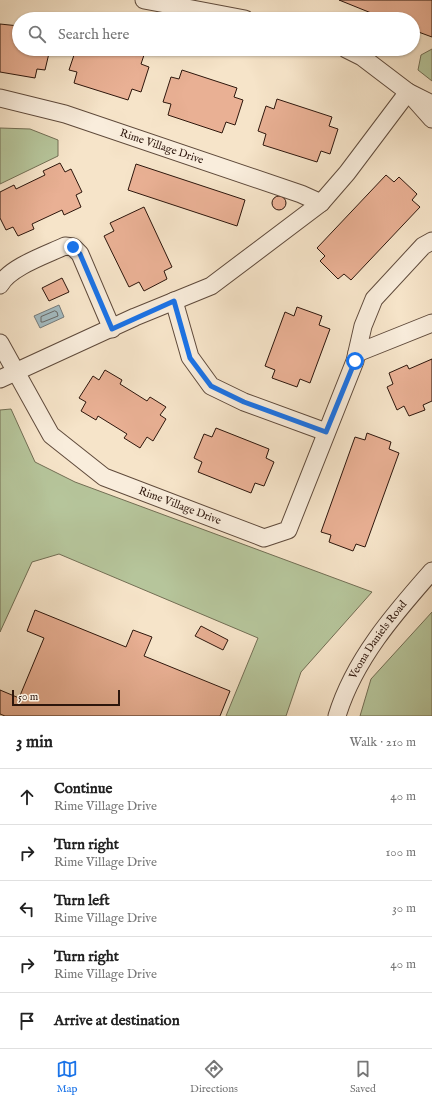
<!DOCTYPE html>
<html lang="en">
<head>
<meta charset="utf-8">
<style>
	body { margin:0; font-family:"IM FELL English",serif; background:#f2f2f2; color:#222 }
	.scale { position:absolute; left:12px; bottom:10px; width:108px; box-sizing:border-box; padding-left:4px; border:2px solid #2d160c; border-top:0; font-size:11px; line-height:14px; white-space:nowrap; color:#2d160c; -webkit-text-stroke:3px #f9eddc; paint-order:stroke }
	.stop { position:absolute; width:12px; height:12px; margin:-9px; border:3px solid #1a73e8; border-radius:50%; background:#fff }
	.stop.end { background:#1a73e8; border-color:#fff; box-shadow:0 1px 4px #0008 }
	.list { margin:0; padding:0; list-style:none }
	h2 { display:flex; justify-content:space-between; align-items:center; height:52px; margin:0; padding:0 16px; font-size:17px }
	h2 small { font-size:13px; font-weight:400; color:#767676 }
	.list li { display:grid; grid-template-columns:26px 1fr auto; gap:12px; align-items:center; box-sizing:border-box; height:56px; padding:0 16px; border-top:1px solid #e0e0e0 }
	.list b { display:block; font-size:15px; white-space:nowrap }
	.list p { margin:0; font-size:13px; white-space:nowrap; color:#767676 }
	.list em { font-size:13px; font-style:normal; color:#767676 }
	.icon { flex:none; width:22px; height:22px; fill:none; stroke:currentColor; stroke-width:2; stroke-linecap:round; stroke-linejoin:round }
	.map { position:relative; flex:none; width:432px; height:716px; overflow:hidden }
	.search { position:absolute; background:#fff; box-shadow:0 1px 3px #0004; left:12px; right:12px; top:12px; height:44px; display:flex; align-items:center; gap:10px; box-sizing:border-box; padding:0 14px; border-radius:22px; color:#767676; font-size:15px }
	.sheet { height:332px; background:#fff }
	nav { display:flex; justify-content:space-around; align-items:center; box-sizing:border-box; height:56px; border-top:1px solid #e0e0e0; background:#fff; font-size:11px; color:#767676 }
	nav a { display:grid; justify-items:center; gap:2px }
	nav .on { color:#1a73e8 }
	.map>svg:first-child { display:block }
	.green { fill:#b6c59b; stroke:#726e54 }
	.water { fill:#a3bbc1; stroke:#747979 }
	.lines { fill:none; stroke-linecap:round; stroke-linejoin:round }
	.shore { stroke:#686866; stroke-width:1 }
	.building { fill:#e9b094; stroke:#2d160c }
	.minor-casing { stroke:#5f4a3b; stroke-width:19 }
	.minor { stroke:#f9eddc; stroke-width:17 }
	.route { stroke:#1a73e8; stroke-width:5 }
	.labels { text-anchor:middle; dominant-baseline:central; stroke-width:3.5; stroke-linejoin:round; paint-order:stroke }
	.street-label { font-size:11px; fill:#2d160c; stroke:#f9eddc }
</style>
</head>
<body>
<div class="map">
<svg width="432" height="716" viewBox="0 0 432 716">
	<rect width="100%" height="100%" fill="#f6e4c9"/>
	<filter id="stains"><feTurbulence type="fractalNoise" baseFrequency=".005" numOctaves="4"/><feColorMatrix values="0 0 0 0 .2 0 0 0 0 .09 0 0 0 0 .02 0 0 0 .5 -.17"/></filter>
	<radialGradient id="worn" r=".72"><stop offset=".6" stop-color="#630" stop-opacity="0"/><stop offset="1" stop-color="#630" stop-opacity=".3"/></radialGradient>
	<path class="green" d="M 432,49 L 432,81 L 418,70 L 421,55 Z
		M 0,128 L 30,129 L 58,140 L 58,156 L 0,184 Z
		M 11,409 L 35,462 L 75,482 L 372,592 L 301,672 L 286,716 L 226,716 L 258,638 L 59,554 L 32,562 L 0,632 L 0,410 Z
		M 432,612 L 432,716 L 360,716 L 371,679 Z"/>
	<path class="water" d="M 59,305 L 64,317 L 40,328 L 34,316 Z"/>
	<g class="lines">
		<path class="shore" d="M 55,311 L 57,312 L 58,316 L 43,322 L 41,322 L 41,317 Z"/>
	</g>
	<path class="building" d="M 339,0 L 432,0 L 432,37 L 413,30 L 413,19 L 386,19 Z
		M 0,24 L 19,26 L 19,49 L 50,49 L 45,70 L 37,69 L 35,78 L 0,72 Z
		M 76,49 L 124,49 L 144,55 L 141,64 L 149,67 L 141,92 L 132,89 L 128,100 L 74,83 L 77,72 L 69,70 Z
		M 182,70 L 237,88 L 234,97 L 243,100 L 235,125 L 226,122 L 222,133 L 168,115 L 171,104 L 163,102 L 171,77 L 179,79 Z
		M 277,99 L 332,117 L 329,126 L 338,129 L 330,154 L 321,151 L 317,162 L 263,145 L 266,134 L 258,131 L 266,106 L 274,109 Z
		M 60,163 L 65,172 L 71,169 L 82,192 L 76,195 L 81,207 L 64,215 L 62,210 L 32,224 L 34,229 L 18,236 L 13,227 L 6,230 L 0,218 L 0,192 L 14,185 L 16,189 L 45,175 L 43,171 Z
		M 136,164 L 245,200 L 237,226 L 128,190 Z
		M 386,175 L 394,182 L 399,177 L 417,194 L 412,200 L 420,207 L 351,280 L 344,274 L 338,279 L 320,261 L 325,256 L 317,248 Z
		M272 203a7 7 0 1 1 14 0a7 7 0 1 1-14 0Z
		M 144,207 L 172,267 L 164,271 L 167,279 L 144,291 L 139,282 L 129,287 L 104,236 L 114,231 L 110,223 Z
		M 62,278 L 69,292 L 49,301 L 42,288 Z
		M 297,307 L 322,316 L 319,325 L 330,329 L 310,383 L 300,379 L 297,387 L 272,378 L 275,370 L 265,366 L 285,312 L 294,316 Z
		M 432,359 L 432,401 L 423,405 L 425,410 L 409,416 L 404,406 L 397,410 L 387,387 L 393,384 L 389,373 L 407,365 L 409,369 Z
		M 105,370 L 122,380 L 120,384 L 147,401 L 150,397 L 166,407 L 160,415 L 166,419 L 153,441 L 147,437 L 140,448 L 124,438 L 127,434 L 98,416 L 96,420 L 81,411 L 86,402 L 79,398 L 93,376 L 99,380 Z
		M 216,428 L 269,449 L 266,458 L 274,462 L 264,486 L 255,483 L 251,493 L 198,472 L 202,462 L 194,458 L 204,434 L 212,437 Z
		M 367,433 L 391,442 L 389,449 L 399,453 L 365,547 L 356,544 L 353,551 L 329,542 L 331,535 L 321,532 L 355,437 L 365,440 Z
		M 35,610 L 126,647 L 133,630 L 152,637 L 144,656 L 230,691 L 220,716 L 5,716 L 0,714 L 0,690 L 19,698 L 44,638 L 27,631 Z
		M 201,626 L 228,640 L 223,650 L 195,636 Z"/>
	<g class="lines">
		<g class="minor-casing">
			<g id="minor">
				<path d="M 144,0 L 245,19"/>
				<path id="s1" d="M 0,98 L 65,114 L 301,194 L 321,203"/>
				<path d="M 432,104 L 408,92 L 432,119"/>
				<path d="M 0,285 C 10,267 46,255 65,246 L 73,247 L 80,254 L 112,329"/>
				<path d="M 174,301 L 190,357 L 211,386 L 244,402 L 326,432"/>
				<path id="s2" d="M 0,343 L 51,435 L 104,477 L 264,538 L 288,530 L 355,361 L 363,326 L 374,299 L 423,246 L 432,241"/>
				<path d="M 357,353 L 432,323"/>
				<path d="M 0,379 L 135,317 L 211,286 L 321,203 L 347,173 L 408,92 L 362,57 L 346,49"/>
				<path id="s3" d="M 337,716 C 354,660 394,614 432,571"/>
			</g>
		</g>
		<use href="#minor" class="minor"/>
	</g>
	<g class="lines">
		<path class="route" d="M 73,247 L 80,254 L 112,329 L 174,301 L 190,358 L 211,386 L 244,402 L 326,432 L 355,361"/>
	</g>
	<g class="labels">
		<g class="street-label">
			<text stroke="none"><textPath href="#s1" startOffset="169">Rime Village Drive</textPath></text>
			<text stroke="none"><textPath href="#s2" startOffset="254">Rime Village Drive</textPath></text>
			<text stroke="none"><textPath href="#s3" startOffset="87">Veona Daniels Road</textPath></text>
		</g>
	</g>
	<rect width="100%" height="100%" filter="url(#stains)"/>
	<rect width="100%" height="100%" fill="url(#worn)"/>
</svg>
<div class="scale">50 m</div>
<div class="stop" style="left:355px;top:361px"></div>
<div class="stop end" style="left:73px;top:247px"></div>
<div class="search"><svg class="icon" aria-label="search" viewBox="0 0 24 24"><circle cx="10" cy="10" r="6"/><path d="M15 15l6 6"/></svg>Search here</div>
</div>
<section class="sheet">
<h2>3 min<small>Walk · 210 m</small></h2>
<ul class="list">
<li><svg class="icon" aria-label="ahead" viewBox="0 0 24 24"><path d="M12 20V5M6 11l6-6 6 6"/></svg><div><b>Continue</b><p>Rime Village Drive</p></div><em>40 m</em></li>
<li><svg class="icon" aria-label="right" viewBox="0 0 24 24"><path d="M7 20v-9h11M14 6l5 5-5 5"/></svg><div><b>Turn right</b><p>Rime Village Drive</p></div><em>100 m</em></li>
<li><svg class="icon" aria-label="left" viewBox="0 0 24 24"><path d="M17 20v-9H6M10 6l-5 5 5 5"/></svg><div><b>Turn left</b><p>Rime Village Drive</p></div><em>30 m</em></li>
<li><svg class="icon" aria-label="right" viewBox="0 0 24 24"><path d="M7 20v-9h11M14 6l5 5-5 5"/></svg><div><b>Turn right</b><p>Rime Village Drive</p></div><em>40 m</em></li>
<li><svg class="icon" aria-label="arrive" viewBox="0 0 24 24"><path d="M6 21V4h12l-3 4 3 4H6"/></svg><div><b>Arrive at destination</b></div></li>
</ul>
</section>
<nav>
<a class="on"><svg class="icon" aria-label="map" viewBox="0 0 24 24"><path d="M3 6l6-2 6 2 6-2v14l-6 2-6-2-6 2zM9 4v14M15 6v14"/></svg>Map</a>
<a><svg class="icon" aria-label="directions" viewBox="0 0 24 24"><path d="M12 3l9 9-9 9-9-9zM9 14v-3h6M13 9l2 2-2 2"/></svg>Directions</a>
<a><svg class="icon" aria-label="saved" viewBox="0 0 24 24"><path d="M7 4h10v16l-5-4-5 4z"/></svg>Saved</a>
</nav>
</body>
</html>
